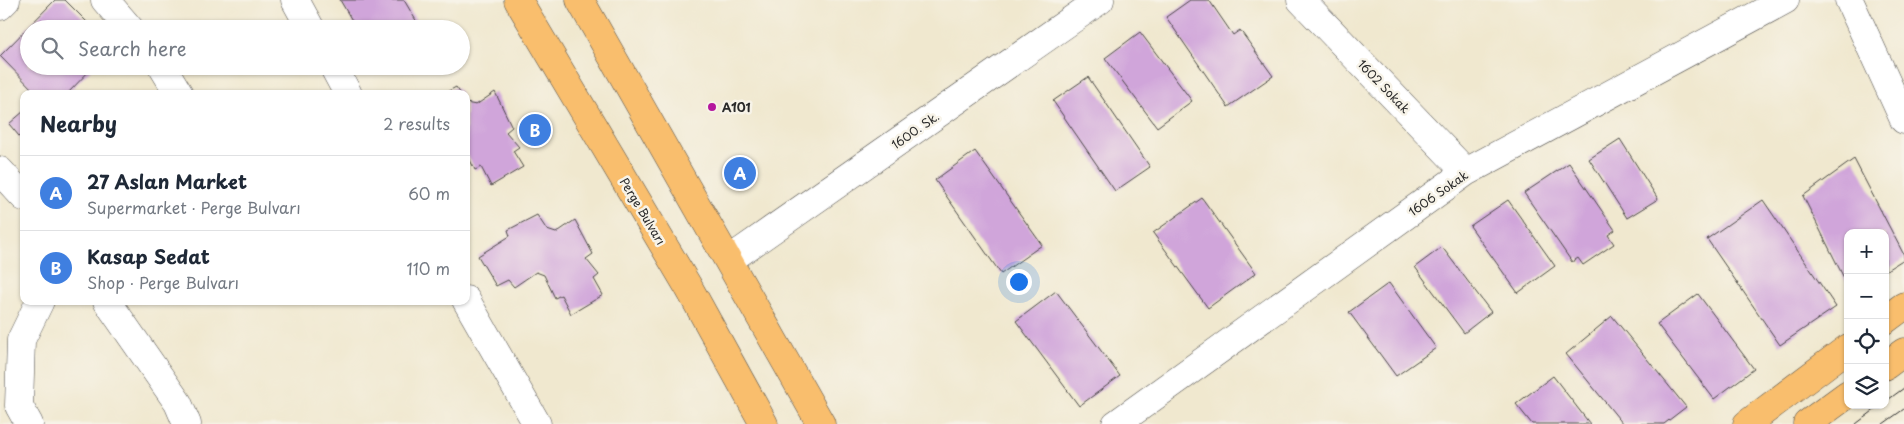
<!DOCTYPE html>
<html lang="en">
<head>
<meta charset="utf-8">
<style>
	body { margin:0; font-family:"Playpen Sans",sans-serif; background:#f2f2f3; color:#1f2937 }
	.controls { position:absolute; right:15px; bottom:15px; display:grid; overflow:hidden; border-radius:10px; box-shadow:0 1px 4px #0004 }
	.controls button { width:45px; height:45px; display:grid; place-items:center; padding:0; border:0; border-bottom:1px solid #e0e1e3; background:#fff; color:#1f2937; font:25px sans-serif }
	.you { position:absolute; left:1018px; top:281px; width:18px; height:18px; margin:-12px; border:4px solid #fff; border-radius:50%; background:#1a73e8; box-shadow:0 0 0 8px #1a73e833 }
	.badge { display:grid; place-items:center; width:32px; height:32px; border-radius:50%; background:#db2777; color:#fff; font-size:16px; font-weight:700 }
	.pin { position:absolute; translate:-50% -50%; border:2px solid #fff; box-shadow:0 1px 5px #0006 }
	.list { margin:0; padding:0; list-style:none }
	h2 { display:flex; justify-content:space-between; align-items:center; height:65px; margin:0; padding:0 20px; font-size:21px }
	h2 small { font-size:16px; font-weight:400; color:#747a83 }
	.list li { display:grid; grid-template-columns:32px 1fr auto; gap:15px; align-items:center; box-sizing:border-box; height:75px; padding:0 20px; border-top:1px solid #e0e1e3 }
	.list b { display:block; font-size:19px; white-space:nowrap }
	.list p { margin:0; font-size:16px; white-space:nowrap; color:#747a83 }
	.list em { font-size:16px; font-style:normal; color:#747a83 }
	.icon { flex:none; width:28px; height:28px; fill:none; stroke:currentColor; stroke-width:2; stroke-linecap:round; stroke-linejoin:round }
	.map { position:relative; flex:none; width:1904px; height:424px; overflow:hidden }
	.search { position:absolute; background:#fff; box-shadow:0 1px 4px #0004; left:20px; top:20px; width:450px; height:55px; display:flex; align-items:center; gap:12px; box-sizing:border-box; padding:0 18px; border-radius:28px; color:#747a83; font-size:19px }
	.panel { position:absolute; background:#fff; box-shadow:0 1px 4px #0004; left:20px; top:90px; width:450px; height:215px; border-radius:10px }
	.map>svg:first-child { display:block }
	.building { fill:#d0a5da }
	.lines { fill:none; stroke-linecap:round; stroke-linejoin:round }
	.minor-casing { stroke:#494744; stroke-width:29 }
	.major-casing { stroke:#494744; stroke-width:29 }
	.minor { stroke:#fff; stroke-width:28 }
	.major { stroke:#f9be6d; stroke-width:28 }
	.tram { stroke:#2b2b2b; stroke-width:1 }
	.poi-dot { fill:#b5179e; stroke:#f7f3e8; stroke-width:2 }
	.labels { text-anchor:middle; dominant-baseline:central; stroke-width:5; stroke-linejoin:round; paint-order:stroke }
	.street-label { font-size:12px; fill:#2b2b2b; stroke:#f7f3e8 }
	.poi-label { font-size:12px; font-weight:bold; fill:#2b2b2b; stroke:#f7f3e8; text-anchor:start }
</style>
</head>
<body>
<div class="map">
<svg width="1904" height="424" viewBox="0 0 1904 424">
	<rect width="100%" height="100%" fill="#f7f3e8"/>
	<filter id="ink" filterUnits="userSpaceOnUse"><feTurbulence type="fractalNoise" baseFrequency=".02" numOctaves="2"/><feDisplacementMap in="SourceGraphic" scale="10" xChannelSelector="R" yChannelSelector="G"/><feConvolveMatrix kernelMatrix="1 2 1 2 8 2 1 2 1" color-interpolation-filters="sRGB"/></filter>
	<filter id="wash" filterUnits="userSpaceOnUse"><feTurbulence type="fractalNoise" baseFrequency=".0096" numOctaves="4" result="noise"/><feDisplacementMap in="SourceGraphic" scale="20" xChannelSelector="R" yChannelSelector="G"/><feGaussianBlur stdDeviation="1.12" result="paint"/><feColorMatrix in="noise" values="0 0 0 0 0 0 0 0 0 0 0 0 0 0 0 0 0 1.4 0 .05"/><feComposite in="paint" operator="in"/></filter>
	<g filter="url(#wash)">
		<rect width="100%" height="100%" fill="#f0e8cf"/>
		<g id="blocks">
			<path class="building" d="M 55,0 L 65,0 L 94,29 L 29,29 L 29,66 L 94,66 L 67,94 L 37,94 L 0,56 Z
				M 340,0 L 404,0 L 421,29 L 357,29 Z
				M 1190,0 L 1209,0 L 1233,35 L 1240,30 L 1273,76 L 1228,107 L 1166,17 Z
				M 1140,32 L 1192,101 L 1157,127 L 1105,58 Z
				M 1088,77 L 1150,167 L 1115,191 L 1053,101 Z
				M 456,87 L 461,94 L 443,94 Z
				M 495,92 L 512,127 L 506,132 L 519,147 L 513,151 L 523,167 L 491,186 L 481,167 L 475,170 L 466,152 L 466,103 L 476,105 Z
				M 24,111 L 24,142 L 9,124 Z
				M 1620,139 L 1658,199 L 1627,218 L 1589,159 Z
				M 975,151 L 1042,245 L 1001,274 L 935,180 Z
				M 1854,159 L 1904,255 L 1904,259 L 1885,271 L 1885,233 L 1848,233 L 1848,286 L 1803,196 Z
				M 1569,163 L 1615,230 L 1608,235 L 1614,244 L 1583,265 L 1578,258 L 1572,262 L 1524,193 Z
				M 1202,198 L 1256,273 L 1208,308 L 1153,233 Z
				M 1508,200 L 1555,266 L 1518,293 L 1470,226 Z
				M 1763,200 L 1836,307 L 1780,345 L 1707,239 Z
				M 537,215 L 547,230 L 556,233 L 575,220 L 593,254 L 586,259 L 599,275 L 594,279 L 603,295 L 571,314 L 561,295 L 555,298 L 544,275 L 536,272 L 514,287 L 508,280 L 496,286 L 478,256 L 510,236 L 508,230 Z
				M 1442,247 L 1491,312 L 1464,333 L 1415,267 Z
				M 1389,283 L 1436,348 L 1396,376 L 1349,312 Z
				M 1056,291 L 1120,376 L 1079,406 L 1016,321 Z
				M 1698,294 L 1754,369 L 1714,399 L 1657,324 Z
				M 1612,316 L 1686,407 L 1664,424 L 1623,424 L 1566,354 Z
				M 1553,376 L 1590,424 L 1532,424 L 1516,404 Z"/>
		</g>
	</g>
	<g filter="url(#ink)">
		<use href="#blocks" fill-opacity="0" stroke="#494744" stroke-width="1"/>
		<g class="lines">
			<g class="minor-casing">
				<path id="minor" d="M 105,0 L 130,29
					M 295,0 L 311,29
					M 1301,0 L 1466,172
					M 1849,0 L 1904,120
					M 0,6 L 6,0
					M 162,66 L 179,94
					M 333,66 L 348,94
					M 0,171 L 24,197
					M 729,260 L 1100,0
					M 466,300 L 537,424
					M 107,301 L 178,403 L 187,424
					M 29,424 L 19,406 L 21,340 L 40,301
					M 1116,424 L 1466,172 L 1785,0"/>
			</g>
			<g class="major-casing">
				<path id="major" d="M 518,0 L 689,288 L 764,424
					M 580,0 L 821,424
					M 1885,320 L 1904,306
					M 1885,366 L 1904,352
					M 1747,424 L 1848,348
					M 1807,424 L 1848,394"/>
			</g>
			<use href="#minor" class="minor"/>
			<use href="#major" class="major"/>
			<path class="tram" d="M 1885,402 L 1904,388
				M 1856,424 L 1881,405
				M 1883,424 L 1904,409"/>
		</g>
	</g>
	<circle class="poi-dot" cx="712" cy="107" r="5"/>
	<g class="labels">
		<g class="street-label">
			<text transform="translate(1384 86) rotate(46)">1602 Sokak</text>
			<text transform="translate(915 130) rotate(-35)">1600. Sk.</text>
			<text transform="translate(1438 193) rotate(-35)">1606 Sokak</text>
			<text transform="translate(643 211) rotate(59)">Perge Bulvarı</text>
		</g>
		<g class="poi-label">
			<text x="722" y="107">A101</text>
		</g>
	</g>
</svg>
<div class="controls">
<button>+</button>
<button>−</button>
<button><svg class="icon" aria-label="locate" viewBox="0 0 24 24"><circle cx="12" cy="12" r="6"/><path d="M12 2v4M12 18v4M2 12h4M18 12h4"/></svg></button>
<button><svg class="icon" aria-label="layers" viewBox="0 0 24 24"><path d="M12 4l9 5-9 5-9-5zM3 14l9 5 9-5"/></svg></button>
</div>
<div class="you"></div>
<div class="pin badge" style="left:740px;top:173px;background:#3f7fe0">A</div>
<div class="pin badge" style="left:535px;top:130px;background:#3f7fe0">B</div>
<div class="search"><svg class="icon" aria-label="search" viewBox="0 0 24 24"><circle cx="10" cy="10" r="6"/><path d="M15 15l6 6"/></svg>Search here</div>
<section class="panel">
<h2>Nearby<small>2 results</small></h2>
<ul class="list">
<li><span class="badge" style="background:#3f7fe0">A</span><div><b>27 Aslan Market</b><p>Supermarket · Perge Bulvarı</p></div><em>60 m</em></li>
<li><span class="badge" style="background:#3f7fe0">B</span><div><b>Kasap Sedat</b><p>Shop · Perge Bulvarı</p></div><em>110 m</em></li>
</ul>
</section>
</div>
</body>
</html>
